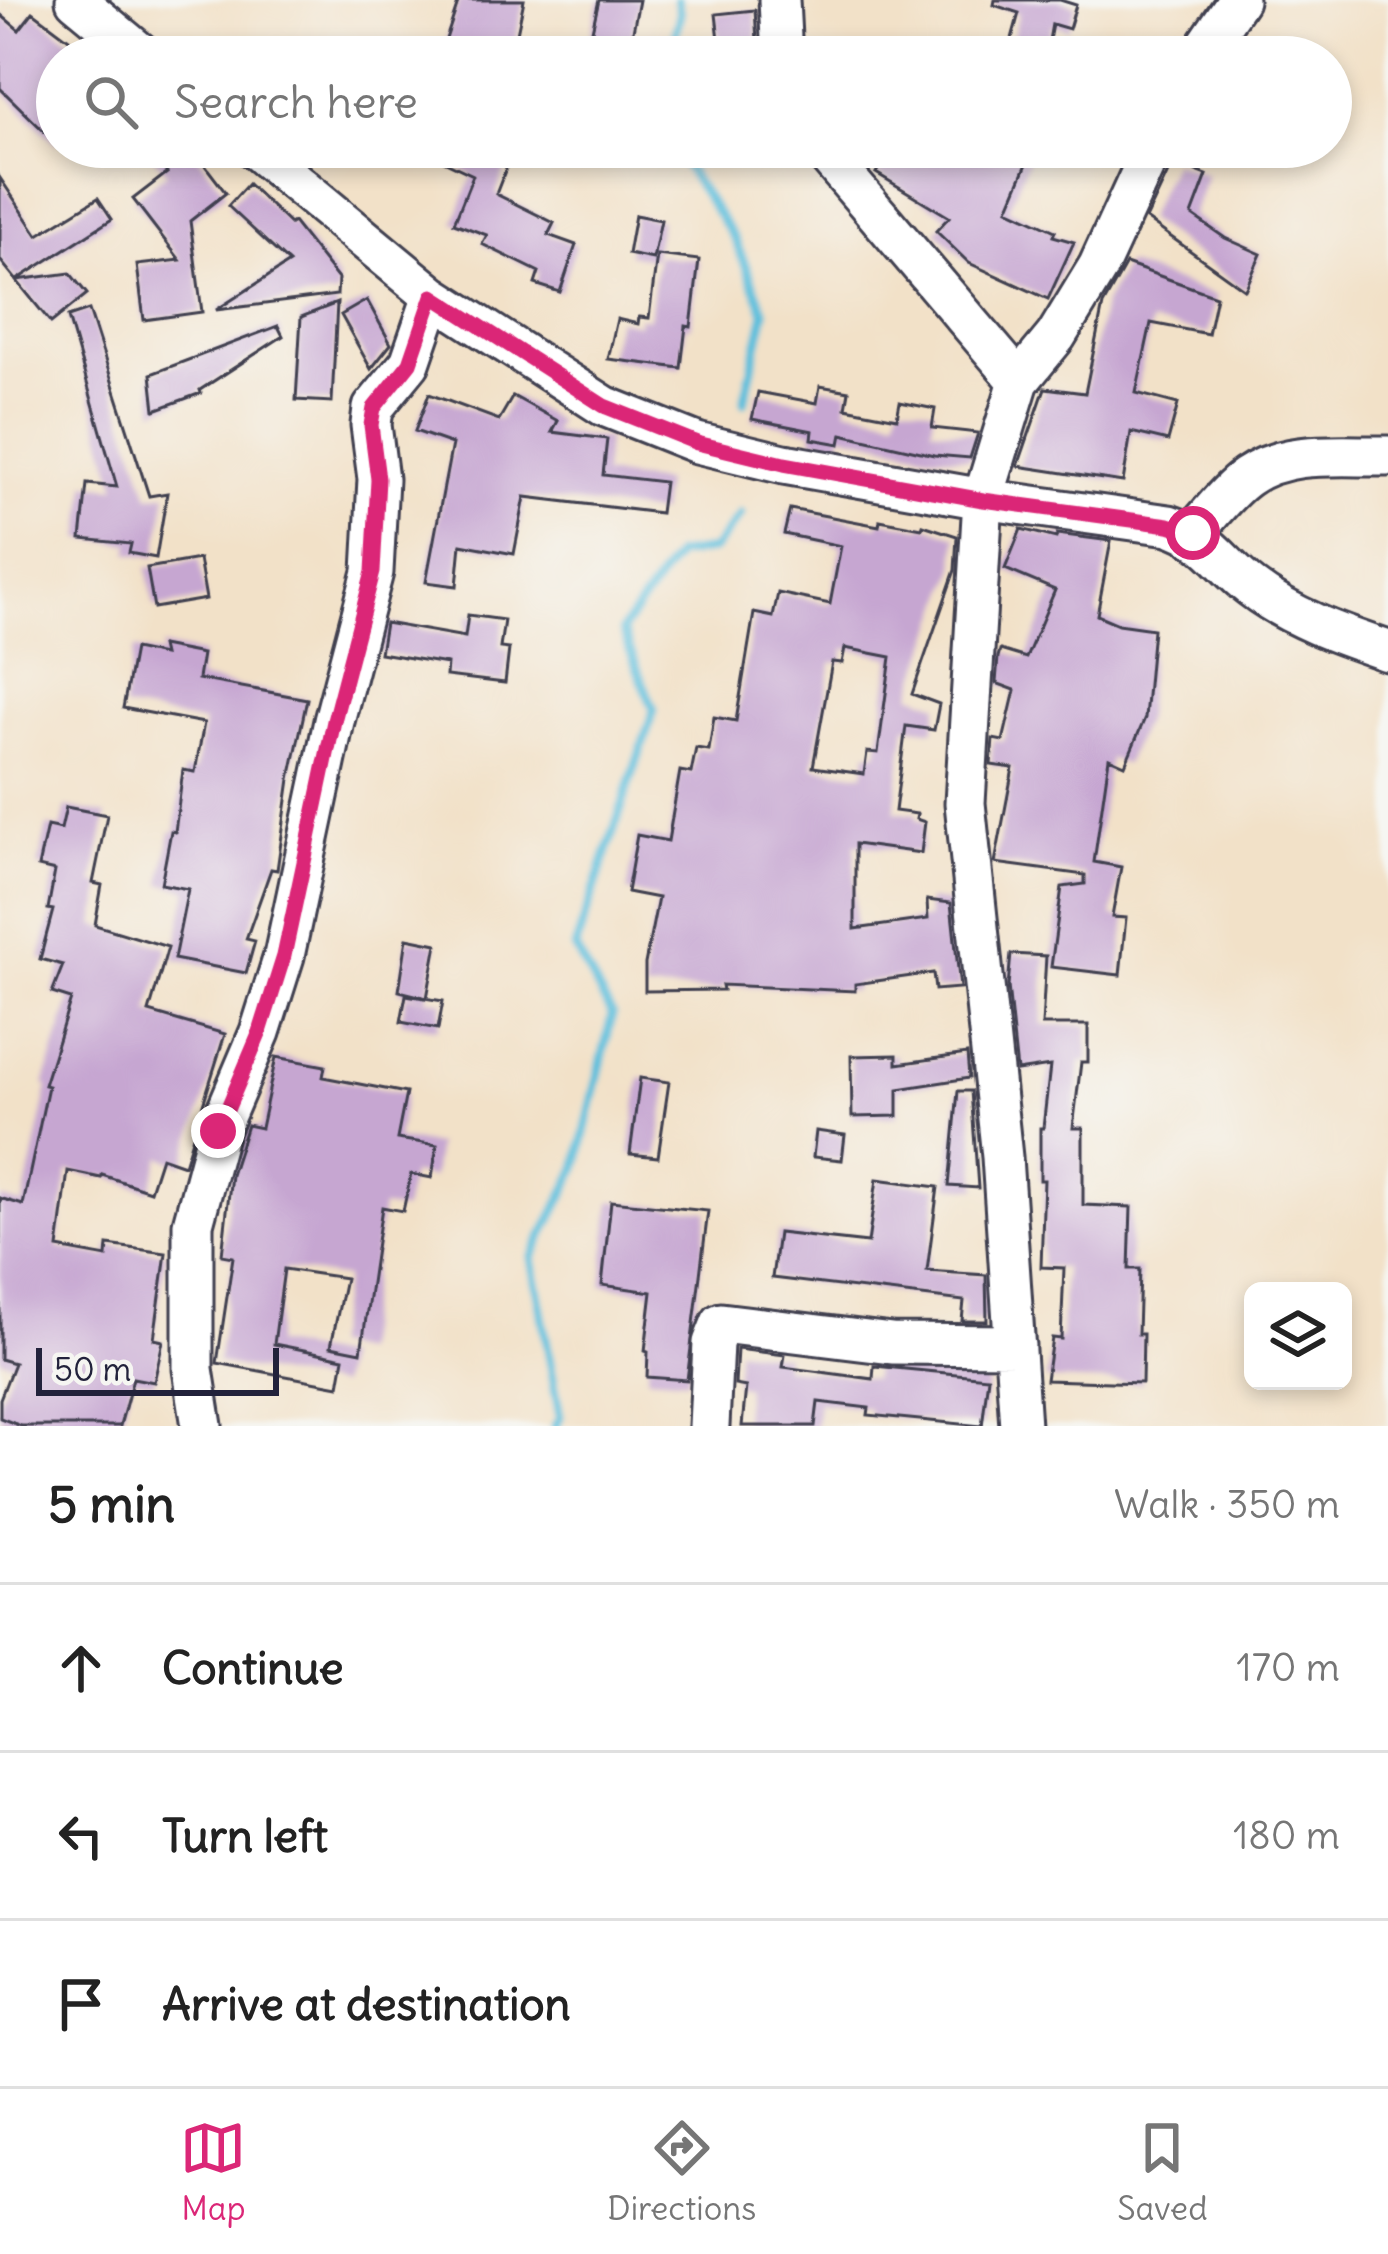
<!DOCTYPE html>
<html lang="en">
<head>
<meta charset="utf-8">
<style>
	body { margin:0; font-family:Delius,sans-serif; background:#f2f2f2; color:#222 }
	.controls { position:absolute; right:36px; bottom:36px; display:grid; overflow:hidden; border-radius:18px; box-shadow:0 6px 18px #0003 }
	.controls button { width:108px; height:108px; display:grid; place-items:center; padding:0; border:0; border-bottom:3px solid #e0e0e0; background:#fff; color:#222; font:60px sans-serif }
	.scale { position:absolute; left:36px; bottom:30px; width:243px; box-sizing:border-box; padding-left:12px; border:6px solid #22223b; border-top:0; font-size:33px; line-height:42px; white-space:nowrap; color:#22223b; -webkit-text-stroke:9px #f6f6f2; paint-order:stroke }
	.stop { position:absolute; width:36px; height:36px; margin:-27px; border:9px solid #db2777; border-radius:50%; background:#fff }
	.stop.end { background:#db2777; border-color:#fff; box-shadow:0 3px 12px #0008 }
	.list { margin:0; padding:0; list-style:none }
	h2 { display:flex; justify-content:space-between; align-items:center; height:156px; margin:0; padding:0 48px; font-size:51px }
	h2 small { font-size:39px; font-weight:400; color:#767676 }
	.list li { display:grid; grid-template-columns:78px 1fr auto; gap:36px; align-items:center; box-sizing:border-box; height:168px; padding:0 48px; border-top:3px solid #e0e0e0 }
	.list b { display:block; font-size:45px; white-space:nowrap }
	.list em { font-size:39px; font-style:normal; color:#767676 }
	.icon { flex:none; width:66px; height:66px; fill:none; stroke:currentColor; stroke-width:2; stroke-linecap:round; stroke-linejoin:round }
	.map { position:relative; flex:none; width:1388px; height:1426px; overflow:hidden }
	.search { position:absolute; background:#fff; box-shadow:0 6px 18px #0003; left:36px; right:36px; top:36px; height:132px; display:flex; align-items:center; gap:30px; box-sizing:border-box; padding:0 42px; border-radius:66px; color:#767676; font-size:45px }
	.sheet { height:660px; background:#fff }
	nav { display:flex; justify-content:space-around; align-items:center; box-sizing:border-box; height:168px; border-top:3px solid #e0e0e0; background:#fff; font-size:33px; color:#767676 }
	nav a { display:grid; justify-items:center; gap:6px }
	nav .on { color:#db2777 }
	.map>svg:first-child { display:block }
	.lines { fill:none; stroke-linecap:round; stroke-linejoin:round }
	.stream { stroke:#5ebfdc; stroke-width:9 }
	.building { fill:#c6a6d1; fill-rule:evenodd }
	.minor-casing { stroke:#413f50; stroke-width:45 }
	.minor { stroke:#fff; stroke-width:39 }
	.route { stroke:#db2777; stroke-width:15 }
</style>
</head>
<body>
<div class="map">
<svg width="1388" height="1426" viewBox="0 0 1388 1426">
	<rect width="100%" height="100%" fill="#f6f6f2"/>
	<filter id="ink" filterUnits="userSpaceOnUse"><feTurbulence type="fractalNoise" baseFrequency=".00833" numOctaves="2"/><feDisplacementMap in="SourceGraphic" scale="24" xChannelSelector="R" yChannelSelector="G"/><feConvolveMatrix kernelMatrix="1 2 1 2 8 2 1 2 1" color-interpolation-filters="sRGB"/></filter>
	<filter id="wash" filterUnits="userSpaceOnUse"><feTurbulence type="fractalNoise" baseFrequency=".004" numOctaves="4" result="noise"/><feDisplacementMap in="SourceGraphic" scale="48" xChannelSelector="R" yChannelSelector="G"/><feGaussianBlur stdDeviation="2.7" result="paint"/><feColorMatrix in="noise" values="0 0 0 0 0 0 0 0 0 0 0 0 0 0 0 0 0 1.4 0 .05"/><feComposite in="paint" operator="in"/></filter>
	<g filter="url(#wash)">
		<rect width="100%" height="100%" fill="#f2e1c8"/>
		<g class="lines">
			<path class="stream" d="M 670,57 L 680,14 L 677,0
				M 672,147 L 734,238 L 765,312 L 744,402
				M 555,1426 L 560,1417 L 532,1258 L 577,1168 L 612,1015 L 575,948 L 654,710 L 622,630 L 676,555 L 713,550 L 741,514"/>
		</g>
		<g id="blocks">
			<path class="building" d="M 459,0 L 524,0 L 512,57 L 440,57 Z
				M 599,0 L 639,0 L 628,57 L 586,57 Z
				M 995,0 L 1060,0 L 1076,5 L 1069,29 L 1052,24 L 1046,57 L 1007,57 L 1019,13 L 994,5 Z
				M 755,10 L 758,57 L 721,57 L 716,14 Z
				M 33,12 L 93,57 L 57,57 L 57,144 L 0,88 L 0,14 L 19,30 Z
				M 145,147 L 191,147 L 226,193 L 190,221 L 202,312 L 144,320 L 137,265 L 180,260 L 133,199 L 167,173 Z
				M 414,147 L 480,147 L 510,158 L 496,194 L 554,223 L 548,235 L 576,245 L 560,292 L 535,284 L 539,272 L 482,244 L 487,235 L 454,223 L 473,175 Z
				M 892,147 L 1002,147 L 1029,159 L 1008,209 L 1055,231 L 1053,236 L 1074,242 L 1048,299 L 969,263 L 936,231 L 949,217 L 876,173 Z
				M 1173,162 L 1207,175 L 1192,215 L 1225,238 L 1261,254 L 1245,290 L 1146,219 Z
				M 0,178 L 38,235 L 98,198 L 112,219 L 17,280 L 70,273 L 87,294 L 51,323 L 0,260 Z
				M 248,184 L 290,224 L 293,222 L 338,279 L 337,295 L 216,310 L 289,263 L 228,206 Z
				M 635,215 L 661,220 L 653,259 L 628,254 Z
				M 657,255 L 699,260 L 691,327 L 686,326 L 681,368 L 608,359 L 617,319 L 638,324 L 639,317 L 649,318 Z
				M 1126,264 L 1216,296 L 1208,334 L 1151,323 L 1136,393 L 1178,404 L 1168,441 L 1131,432 L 1123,482 L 1018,466 L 1045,388 L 1085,393 L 1103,305 Z
				M 367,300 L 391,344 L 371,369 L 341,315 Z
				M 337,303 L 332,402 L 296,400 L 301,317 Z
				M 89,310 L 149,496 L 167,493 L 156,558 L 129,553 L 131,544 L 81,539 L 87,484 L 117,487 L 68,317 Z
				M 278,326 L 283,336 L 200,390 L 201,393 L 155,410 L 151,374 Z
				M 820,386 L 849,391 L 846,408 L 897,418 L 900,402 L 935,409 L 932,428 L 978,433 L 970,458 L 934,455 L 842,434 L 840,444 L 812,439 L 813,431 L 752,419 L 758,392 L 817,403 Z
				M 429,394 L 499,420 L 513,396 L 558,421 L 552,432 L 607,439 L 603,475 L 664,482 L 660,513 L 525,497 L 514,554 L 461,544 L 457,586 L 426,582 L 452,444 L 415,431 Z
				M 790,509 L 879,526 L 880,520 L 922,528 L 923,525 L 957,536 L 955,570 L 912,694 L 939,704 L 934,730 L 906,726 L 895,811 L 917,814 L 916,819 L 925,822 L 921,853 L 855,844 L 855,929 L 928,919 L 927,900 L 951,903 L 960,988 L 935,990 L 933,973 L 855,984 L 855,991 L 722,985 L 723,990 L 645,991 L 645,964 L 658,898 L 627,892 L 637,835 L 668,841 L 680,771 L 691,773 L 696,748 L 709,750 L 714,717 L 736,721 L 754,613 L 773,617 L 778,593 L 830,604 L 841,546 L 784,534 ZM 845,648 L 891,657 L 878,753 L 867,752 L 864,774 L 813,767 L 832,662 L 842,663 Z
				M 1021,529 L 1056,538 L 1057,534 L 1111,541 L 1097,615 L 1118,624 L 1153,629 L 1145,718 L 1125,765 L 1109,758 L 1094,862 L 1121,867 L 1112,917 L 1126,918 L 1120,975 L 1051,967 L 1062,887 L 1085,884 L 1085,875 L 995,863 L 1013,768 L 991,765 L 993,739 L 1003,741 L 1015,690 L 996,683 L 998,657 L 1000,650 L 1026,658 L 1055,590 L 1005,569 Z
				M 199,559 L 206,599 L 154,608 L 147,568 Z
				M 468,615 L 504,620 L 500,648 L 509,649 L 505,683 L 446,676 L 447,664 L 380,653 L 385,623 L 465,637 Z
				M 161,646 L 202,654 L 198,679 L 307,699 L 290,779 L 277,870 L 271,869 L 246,939 L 255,941 L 246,973 L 174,959 L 188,889 L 161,884 L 171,831 L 175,832 L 183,770 L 195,772 L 204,723 L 123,708 L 134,649 L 163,655 Z
				M 66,807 L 107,815 L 93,883 L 102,885 L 95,925 L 168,947 L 149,1012 L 225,1034 L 184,1165 L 161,1157 L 150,1191 L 102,1175 L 101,1178 L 68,1171 L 58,1248 L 107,1257 L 108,1245 L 166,1253 L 154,1339 L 163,1341 L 154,1382 L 133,1378 L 120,1426 L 21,1426 L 0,1418 L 0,1399 L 14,1363 L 0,1359 L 0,1198 L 23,1205 L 48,1086 L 44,1085 L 71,999 L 52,993 L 63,965 L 40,959 L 53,910 L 48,909 L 55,871 L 38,867 L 47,826 L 61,829 Z
				M 407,938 L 437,944 L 427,998 L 399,991 Z
				M 1011,954 L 1046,956 L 1042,1025 L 1088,1025 L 1088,1062 L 1081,1062 L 1073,1128 L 1083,1128 L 1083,1205 L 1131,1207 L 1129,1269 L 1140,1269 L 1138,1334 L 1143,1334 L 1142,1383 L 1046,1380 L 1052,1338 L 1061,1339 L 1064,1268 L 1041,1267 L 1044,1180 L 1040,1180 L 1040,1128 L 1043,1128 L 1050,1066 L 1017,1071 L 1008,986 Z
				M 406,995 L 443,1001 L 438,1029 L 401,1022 Z
				M 967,1054 L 969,1078 L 898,1089 L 898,1116 L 852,1117 L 851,1056 L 897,1055 L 897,1064 Z
				M 276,1057 L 325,1066 L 323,1077 L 406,1093 L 397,1139 L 437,1145 L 432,1178 L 411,1174 L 403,1211 L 382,1207 L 361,1352 L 331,1346 L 345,1278 L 284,1269 L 274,1344 L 344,1358 L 339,1386 L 217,1363 L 233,1257 L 222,1255 L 231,1175 L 247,1125 L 261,1128 Z
				M 640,1078 L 669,1082 L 658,1157 L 630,1154 Z
				M 958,1091 L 971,1091 L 978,1188 L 949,1186 Z
				M 816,1131 L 845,1135 L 842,1160 L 813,1157 Z
				M 877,1179 L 938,1187 L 927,1271 L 986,1275 L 987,1321 L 962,1321 L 964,1301 L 772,1278 L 778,1233 L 868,1243 Z
				M 611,1201 L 708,1211 L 687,1380 L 647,1377 L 648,1352 L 645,1351 L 652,1292 L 602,1285 Z
				M 737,1349 L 785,1355 L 783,1367 L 873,1379 L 874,1366 L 988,1377 L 982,1426 L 868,1415 L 869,1408 L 818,1402 L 815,1426 L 742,1426 L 746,1387 L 735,1385 Z"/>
		</g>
	</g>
	<g filter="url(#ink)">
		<use href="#blocks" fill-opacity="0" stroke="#413f50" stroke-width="3"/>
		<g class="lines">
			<g class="minor-casing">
				<path id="minor" d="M 76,0 L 145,57
					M 779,0 L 782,57
					M 1199,57 L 1238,0
					M 253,147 L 433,296 L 604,406 L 697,443 L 784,464 L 983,499 L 1169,525 C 1209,538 1220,563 1251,587 C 1291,618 1341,635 1388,651
					M 820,147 L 1019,381 L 983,499 L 965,803 L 1002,1157 L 1020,1426
					M 1019,381 L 1056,336 L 1098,267 L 1153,147
					M 1193,533 C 1210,515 1227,491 1247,477 C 1287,449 1341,457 1388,456
					M 202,1426 L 193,1369 L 193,1224 L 218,1131 L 260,1032 L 284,956 L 334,721 L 373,572 L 378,479 L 371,425 L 373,408 L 410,363 L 433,296
					M 709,1426 L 713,1343 L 721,1323 L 892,1344 L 1015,1345"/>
			</g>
			<use href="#minor" class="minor"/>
		</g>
	</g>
	<g class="lines" filter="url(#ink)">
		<path class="route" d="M 218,1131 L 260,1032 L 284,956 L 334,721 L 373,572 L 378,479 L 371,425 L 374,408 L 410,363 L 433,296 L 604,406 L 697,443 L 784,464 L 983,500 L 1169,525 L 1193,533"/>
	</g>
</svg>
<div class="controls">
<button><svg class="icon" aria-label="layers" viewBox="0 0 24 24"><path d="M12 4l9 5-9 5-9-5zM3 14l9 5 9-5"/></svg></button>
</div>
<div class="scale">50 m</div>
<div class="stop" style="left:1193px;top:533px"></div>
<div class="stop end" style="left:218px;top:1131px"></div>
<div class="search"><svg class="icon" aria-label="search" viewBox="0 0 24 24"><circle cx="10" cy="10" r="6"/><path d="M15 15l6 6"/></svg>Search here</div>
</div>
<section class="sheet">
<h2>5 min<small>Walk · 350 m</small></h2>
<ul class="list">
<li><svg class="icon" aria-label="ahead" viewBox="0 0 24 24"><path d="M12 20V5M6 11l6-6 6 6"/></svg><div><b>Continue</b></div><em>170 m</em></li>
<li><svg class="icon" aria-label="left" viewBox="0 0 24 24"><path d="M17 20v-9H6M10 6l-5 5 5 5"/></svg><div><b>Turn left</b></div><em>180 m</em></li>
<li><svg class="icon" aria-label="arrive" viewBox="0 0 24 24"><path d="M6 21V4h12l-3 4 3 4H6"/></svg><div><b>Arrive at destination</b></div></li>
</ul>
</section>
<nav>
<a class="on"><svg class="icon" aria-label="map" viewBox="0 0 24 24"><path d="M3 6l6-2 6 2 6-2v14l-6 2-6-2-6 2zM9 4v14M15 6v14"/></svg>Map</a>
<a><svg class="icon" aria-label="directions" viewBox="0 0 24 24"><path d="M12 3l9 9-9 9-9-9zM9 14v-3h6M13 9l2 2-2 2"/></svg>Directions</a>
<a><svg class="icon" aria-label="saved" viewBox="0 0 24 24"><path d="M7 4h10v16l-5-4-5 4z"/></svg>Saved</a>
</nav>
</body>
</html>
